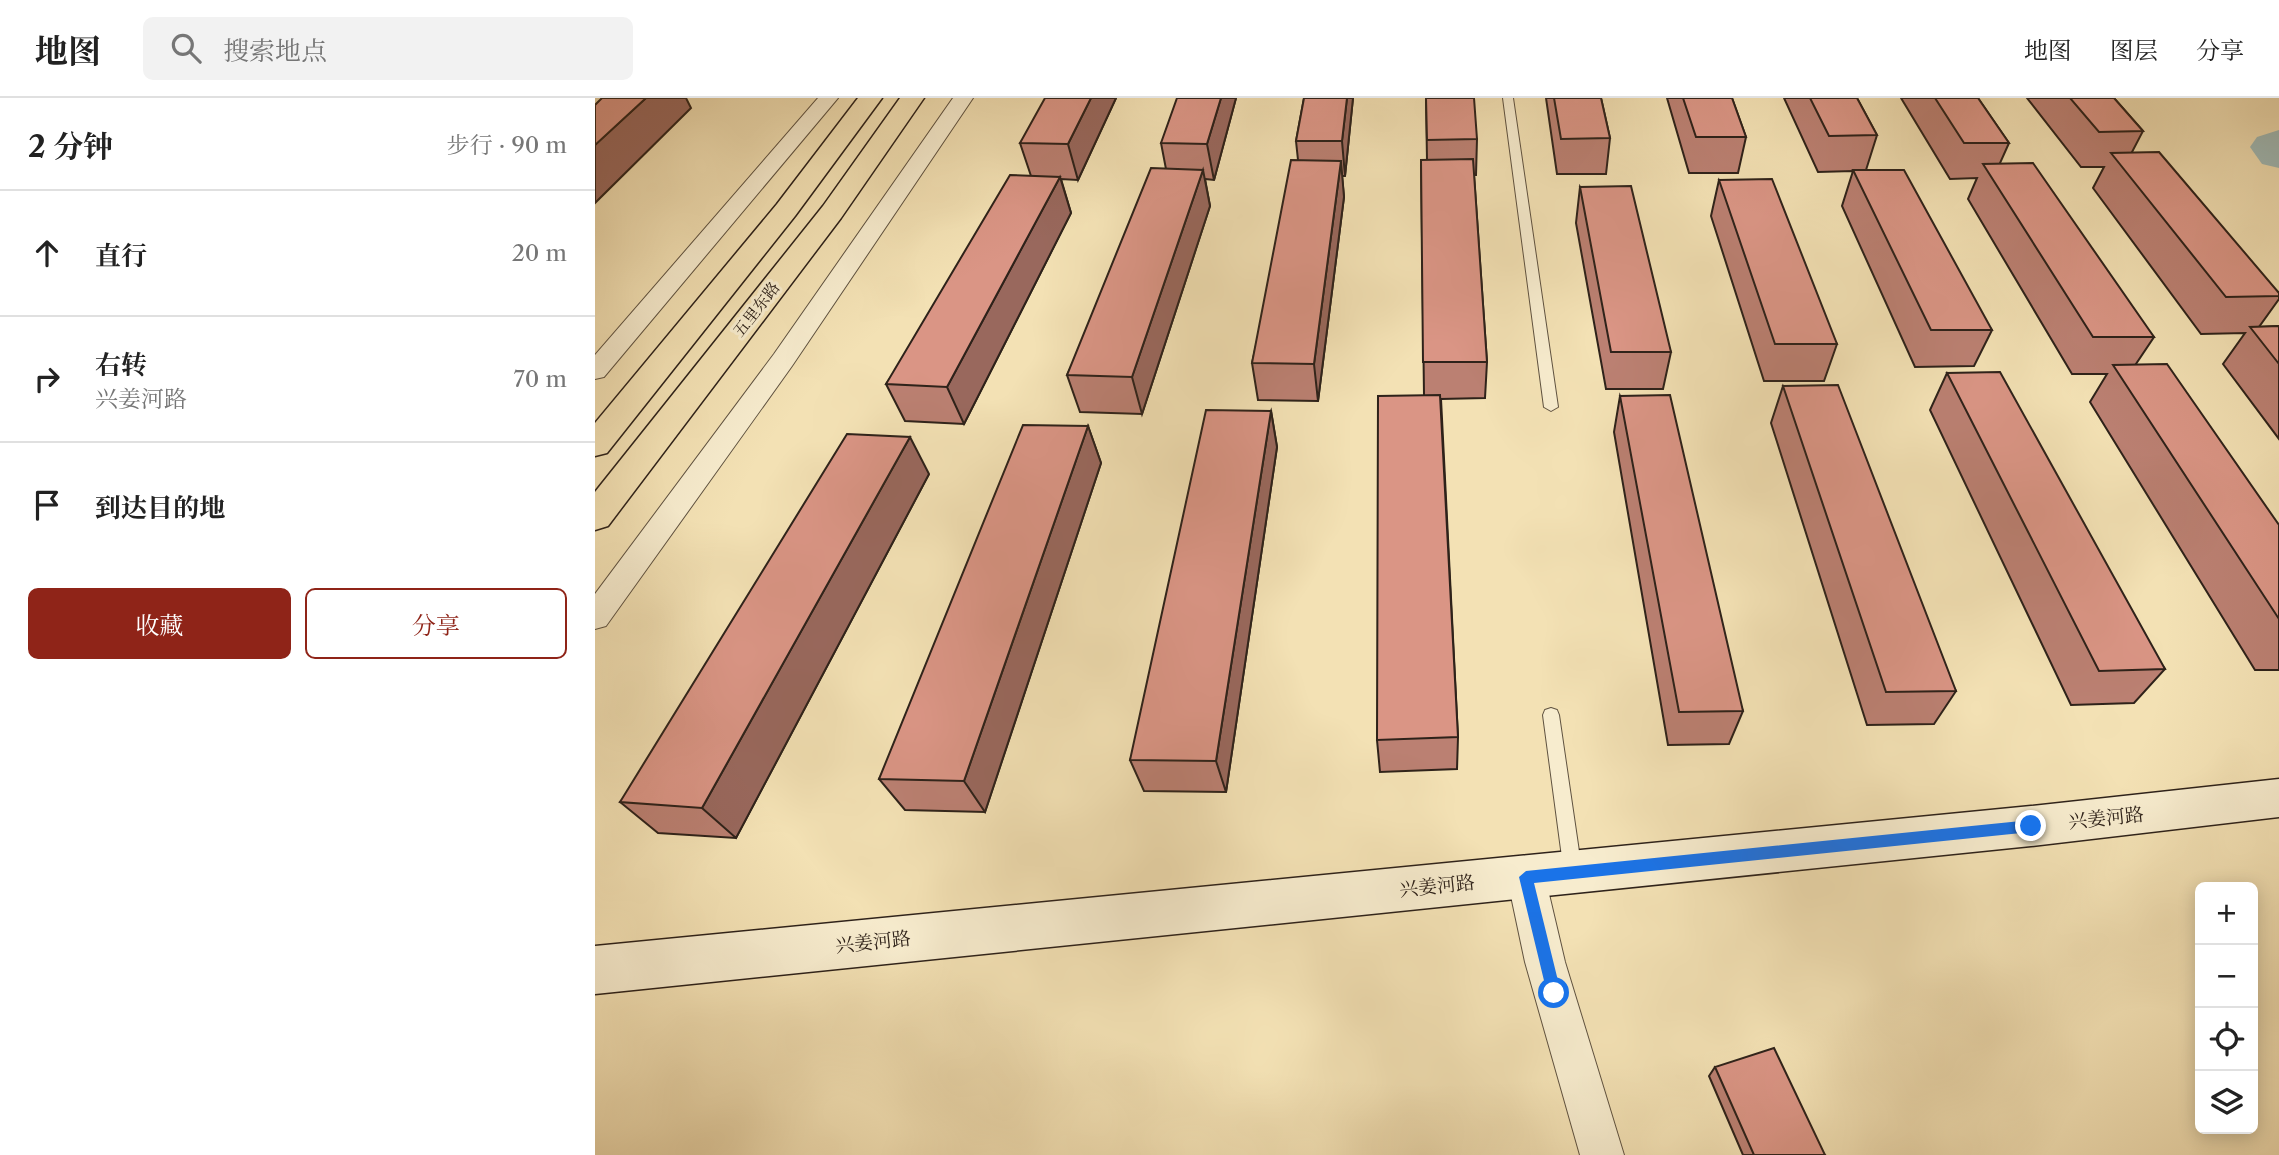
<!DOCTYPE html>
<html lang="zh">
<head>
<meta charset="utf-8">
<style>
	body { margin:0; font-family:"Libre Caslon Text","Noto Serif SC",serif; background:#f2f2f2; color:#222 }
	.controls { position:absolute; right:21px; bottom:21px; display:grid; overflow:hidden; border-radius:10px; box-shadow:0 4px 18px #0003 }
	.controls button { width:63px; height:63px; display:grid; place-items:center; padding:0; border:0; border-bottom:2px solid #e0e0e0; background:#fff; color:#222; font:35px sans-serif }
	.stop { position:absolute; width:21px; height:21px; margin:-16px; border:5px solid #1a73e8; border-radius:50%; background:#fff }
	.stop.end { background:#1a73e8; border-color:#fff; box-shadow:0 2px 7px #0008 }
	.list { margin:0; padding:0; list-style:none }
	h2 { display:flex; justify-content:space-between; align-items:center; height:91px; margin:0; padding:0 28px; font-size:30px }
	h2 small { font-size:23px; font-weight:400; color:#767676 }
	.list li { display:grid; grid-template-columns:46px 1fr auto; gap:21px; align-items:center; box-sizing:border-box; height:126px; padding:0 28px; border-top:2px solid #e0e0e0 }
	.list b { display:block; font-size:26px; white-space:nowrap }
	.list p { margin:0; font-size:23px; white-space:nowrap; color:#767676 }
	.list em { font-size:23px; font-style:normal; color:#767676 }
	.actions { display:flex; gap:14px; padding:21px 28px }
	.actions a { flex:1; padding:16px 0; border:2px solid #8f2418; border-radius:10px; text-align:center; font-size:24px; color:#8f2418 }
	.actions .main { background:#8f2418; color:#fff }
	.icon { flex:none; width:38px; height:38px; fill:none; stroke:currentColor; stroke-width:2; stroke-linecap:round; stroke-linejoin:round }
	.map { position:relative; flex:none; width:1684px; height:1057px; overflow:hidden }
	header { display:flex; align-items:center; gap:42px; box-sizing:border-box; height:98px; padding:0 35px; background:#fff; border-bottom:2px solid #e0e0e0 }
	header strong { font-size:33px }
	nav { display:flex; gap:38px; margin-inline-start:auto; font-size:24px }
	.search { width:490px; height:63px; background:#f2f2f2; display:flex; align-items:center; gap:18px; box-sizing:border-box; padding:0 24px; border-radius:10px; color:#767676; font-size:26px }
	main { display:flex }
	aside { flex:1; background:#fff }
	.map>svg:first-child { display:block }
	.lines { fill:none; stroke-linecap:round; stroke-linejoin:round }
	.river { fill:#a0bbb8; fill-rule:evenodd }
	.lane-casing { stroke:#5f5240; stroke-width:2 }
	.street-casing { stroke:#5f5240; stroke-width:2 }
	.secondary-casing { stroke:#2e221a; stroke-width:3 }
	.primary-casing { stroke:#2e221a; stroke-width:3 }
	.lane { fill:#f7ecce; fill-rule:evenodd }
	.street { fill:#f7ecce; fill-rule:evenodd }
	.secondary { fill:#f7ecce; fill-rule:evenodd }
	.primary { fill:#f3e1b4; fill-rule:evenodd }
	.wall { fill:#bb8072; stroke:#2e221a; stroke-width:2 }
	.shaded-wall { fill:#99685d; stroke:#2e221a; stroke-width:2 }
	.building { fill:#da9585; stroke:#2e221a; stroke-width:2 }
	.route { fill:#1a73e8 }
	.labels { text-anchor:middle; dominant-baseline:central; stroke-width:6; stroke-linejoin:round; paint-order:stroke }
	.far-street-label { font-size:16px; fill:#2e221a; stroke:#f7ecce }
	.street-label { font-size:19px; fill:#2e221a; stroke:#f7ecce }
</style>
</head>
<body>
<header>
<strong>地图</strong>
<div class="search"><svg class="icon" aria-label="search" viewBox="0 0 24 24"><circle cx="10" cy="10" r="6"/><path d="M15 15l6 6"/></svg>搜索地点</div>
<nav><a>地图</a><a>图层</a><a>分享</a></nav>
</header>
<main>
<aside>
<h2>2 分钟<small>步行 · 90 m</small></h2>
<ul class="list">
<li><svg class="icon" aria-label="ahead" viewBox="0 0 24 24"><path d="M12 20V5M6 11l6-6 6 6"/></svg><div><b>直行</b></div><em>20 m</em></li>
<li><svg class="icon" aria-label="right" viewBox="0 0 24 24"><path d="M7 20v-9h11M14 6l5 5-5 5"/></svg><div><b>右转</b><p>兴姜河路</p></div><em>70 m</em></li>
<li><svg class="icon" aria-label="arrive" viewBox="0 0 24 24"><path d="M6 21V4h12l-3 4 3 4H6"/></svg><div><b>到达目的地</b></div></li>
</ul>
<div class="actions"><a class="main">收藏</a><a>分享</a></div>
</aside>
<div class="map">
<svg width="1684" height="1057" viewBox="0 0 1684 1057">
	<rect width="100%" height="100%" fill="#f3e1b4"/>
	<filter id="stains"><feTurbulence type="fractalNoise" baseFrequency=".00286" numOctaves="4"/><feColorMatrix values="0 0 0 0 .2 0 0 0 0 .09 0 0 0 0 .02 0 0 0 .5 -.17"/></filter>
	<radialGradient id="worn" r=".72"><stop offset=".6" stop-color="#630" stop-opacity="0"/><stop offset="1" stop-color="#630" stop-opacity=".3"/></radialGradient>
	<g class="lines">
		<path class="river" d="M 1684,32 L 1684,70 L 1667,66 L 1655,49 L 1662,39 Z"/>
		<g class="lane-casing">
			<path id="lane" d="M 908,0 L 918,0 L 963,309 L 956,313 L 949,309 Z
				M 956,610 L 962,612 L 964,617 L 987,774 L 985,780 L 978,783 L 971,780 L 969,774 L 948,617 L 950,612 Z"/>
		</g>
		<g class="street-casing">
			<path id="street" d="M 223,0 L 243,0 L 9,279 L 0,281 L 0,257 Z
				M 358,0 L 378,0 L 197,268 L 11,528 L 0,531 L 0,496 L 179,256 Z
				M 931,762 L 944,767 L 950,779 L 970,864 L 1029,1057 L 985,1057 L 930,864 L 912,779 L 918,767 Z"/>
		</g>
		<g class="secondary-casing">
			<path id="secondary" d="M 1684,681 L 1684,719 L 1436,748 L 0,896 L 0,848 L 1436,708 Z"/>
		</g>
		<g class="primary-casing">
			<path id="primary" d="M 263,0 L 287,0 L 200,118 L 12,355 L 0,358 L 0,325 L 182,106 Z
				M 305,0 L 329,0 L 246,120 L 13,428 L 0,432 L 0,394 L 228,108 Z"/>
		</g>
		<use href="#lane" class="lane"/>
		<use href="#street" class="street"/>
		<use href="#secondary" class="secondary"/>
		<use href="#primary" class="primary"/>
	</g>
	<path class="wall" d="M 521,0 L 483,82 L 466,81 L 476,115 L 369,326 L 310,323 L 291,286 L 436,78 L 425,45 Z
		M 641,0 L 619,82 L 610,81 L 615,108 L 547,316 L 485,314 L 472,277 L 571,71 L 566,45 Z
		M 709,0 L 758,0 L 750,78 L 747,78 L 749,99 L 723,303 L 663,302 L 657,265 L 703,62 L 701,43 Z
		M 831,0 L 882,41 L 881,77 L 879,77 L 892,264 L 890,300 L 846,301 L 863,639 L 862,671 L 785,674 L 782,642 L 829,297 L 826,62 L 832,62 Z
		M 951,0 L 1006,0 L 1015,40 L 1011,76 L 962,76 Z
		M 1072,0 L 1137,0 L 1151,39 L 1143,75 L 1094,75 Z
		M 1189,0 L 1262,0 L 1282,37 L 1271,72 L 1397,232 L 1379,268 L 1320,269 L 1247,108 L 1258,73 L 1223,74 Z
		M 1306,0 L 1383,0 L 1414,45 L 1405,65 L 1559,239 L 1541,266 L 1684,427 L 1684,572 L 1660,572 L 1495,304 L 1512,276 L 1477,276 L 1373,101 L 1382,80 L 1355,81 Z
		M 1432,0 L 1519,0 L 1548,33 L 1537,54 L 1684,195 L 1684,201 L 1664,229 L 1684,228 L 1684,341 L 1628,266 L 1650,235 L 1606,236 L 1498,90 L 1509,69 L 1486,69 Z
		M 1124,82 L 1242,246 L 1229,283 L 1169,283 L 1116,118 Z
		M 985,89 L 1076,254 L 1068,291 L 1011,291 L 981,125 Z
		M 1352,275 L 1570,571 L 1539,605 L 1476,607 L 1335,312 Z
		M 1188,288 L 1361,593 L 1339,626 L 1272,627 L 1176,325 Z
		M 1025,298 L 1148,613 L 1134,646 L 1073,647 L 1019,334 Z
		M 676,313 L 682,349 L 631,694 L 549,693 L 535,662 Z
		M 493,328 L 506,365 L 390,714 L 310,712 L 284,681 Z
		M 334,376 L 141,740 L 63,735 L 25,704 Z
		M 1120,969 L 1230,1057 L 1148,1057 L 1114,978 Z"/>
	<path class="shaded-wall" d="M 51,0 L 91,0 L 96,10 L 0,105 L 0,47 Z
		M 496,0 L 521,0 L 483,82 L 473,46 Z
		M 626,0 L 641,0 L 619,82 L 612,46 Z
		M 752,0 L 758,0 L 750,78 L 747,43 Z
		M 746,63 L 749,99 L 723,303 L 719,266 Z
		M 608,72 L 615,108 L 547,316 L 537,279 Z
		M 465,79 L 476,115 L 369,326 L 352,289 Z
		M 676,313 L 682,349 L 631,694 L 621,663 Z
		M 493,328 L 506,365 L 390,714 L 369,683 Z
		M 315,339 L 334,376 L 141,740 L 107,710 Z"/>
	<path class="building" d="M 7,0 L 51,0 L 0,47 L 0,7 Z
		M 450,0 L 496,0 L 473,46 L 425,45 Z
		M 582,0 L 626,0 L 612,46 L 566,45 Z
		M 709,0 L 752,0 L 747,43 L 701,43 Z
		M 831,0 L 879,0 L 882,41 L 832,42 Z
		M 959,0 L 1006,0 L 1015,40 L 966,41 Z
		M 1088,0 L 1137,0 L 1151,39 L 1101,39 Z
		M 1215,0 L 1262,0 L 1282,37 L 1234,38 Z
		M 1340,0 L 1383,0 L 1414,45 L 1369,45 Z
		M 1475,0 L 1519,0 L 1548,33 L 1504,34 Z
		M 1564,54 L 1684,195 L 1684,198 L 1631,199 L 1516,55 Z
		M 878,61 L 892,264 L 828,264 L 826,62 Z
		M 696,62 L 746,63 L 719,266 L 657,265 Z
		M 1438,65 L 1559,239 L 1498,239 L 1388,66 Z
		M 556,70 L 608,72 L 537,279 L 472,277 Z
		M 1258,72 L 1309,72 L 1397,232 L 1336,232 Z
		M 415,77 L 465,79 L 352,289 L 291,286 Z
		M 1177,81 L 1242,246 L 1180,246 L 1124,82 Z
		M 1036,88 L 1076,254 L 1016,254 L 985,89 Z
		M 1684,228 L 1684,266 L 1655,229 Z
		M 1572,266 L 1684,427 L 1684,521 L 1518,267 Z
		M 1405,274 L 1570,571 L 1504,573 L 1352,275 Z
		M 1243,287 L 1361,593 L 1291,594 L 1188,288 Z
		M 845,297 L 863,639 L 782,642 L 783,298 Z
		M 1075,297 L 1148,613 L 1084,614 L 1025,298 Z
		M 611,312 L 676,313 L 621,663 L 535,662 Z
		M 428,327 L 493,328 L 369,683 L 284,681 Z
		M 252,336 L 315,339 L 107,710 L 25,704 Z
		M 1179,950 L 1230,1057 L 1159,1057 L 1120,969 Z"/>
	<path class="route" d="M 1436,722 L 1443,728 L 1436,734 L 939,785 L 966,895 L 964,900 L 959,902 L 954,900 L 952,895 L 924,779 L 931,773 Z"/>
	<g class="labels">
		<g class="far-street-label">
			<text transform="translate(161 211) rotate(-52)">五里东路</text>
		</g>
		<g class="street-label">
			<text transform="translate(1511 720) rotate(-6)">兴姜河路</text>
			<text transform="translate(842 788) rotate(-6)">兴姜河路</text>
			<text transform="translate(278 844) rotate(-6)">兴姜河路</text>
		</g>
	</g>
	<rect width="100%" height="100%" filter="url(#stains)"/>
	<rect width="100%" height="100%" fill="url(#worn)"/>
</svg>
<div class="controls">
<button>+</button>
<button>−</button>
<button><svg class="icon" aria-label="locate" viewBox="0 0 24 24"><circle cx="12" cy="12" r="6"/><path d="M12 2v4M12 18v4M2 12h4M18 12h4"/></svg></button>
<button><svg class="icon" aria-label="layers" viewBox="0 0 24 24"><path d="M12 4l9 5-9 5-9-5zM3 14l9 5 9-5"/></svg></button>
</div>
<div class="stop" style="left:959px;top:895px"></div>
<div class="stop end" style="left:1436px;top:728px"></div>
</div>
</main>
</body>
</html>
